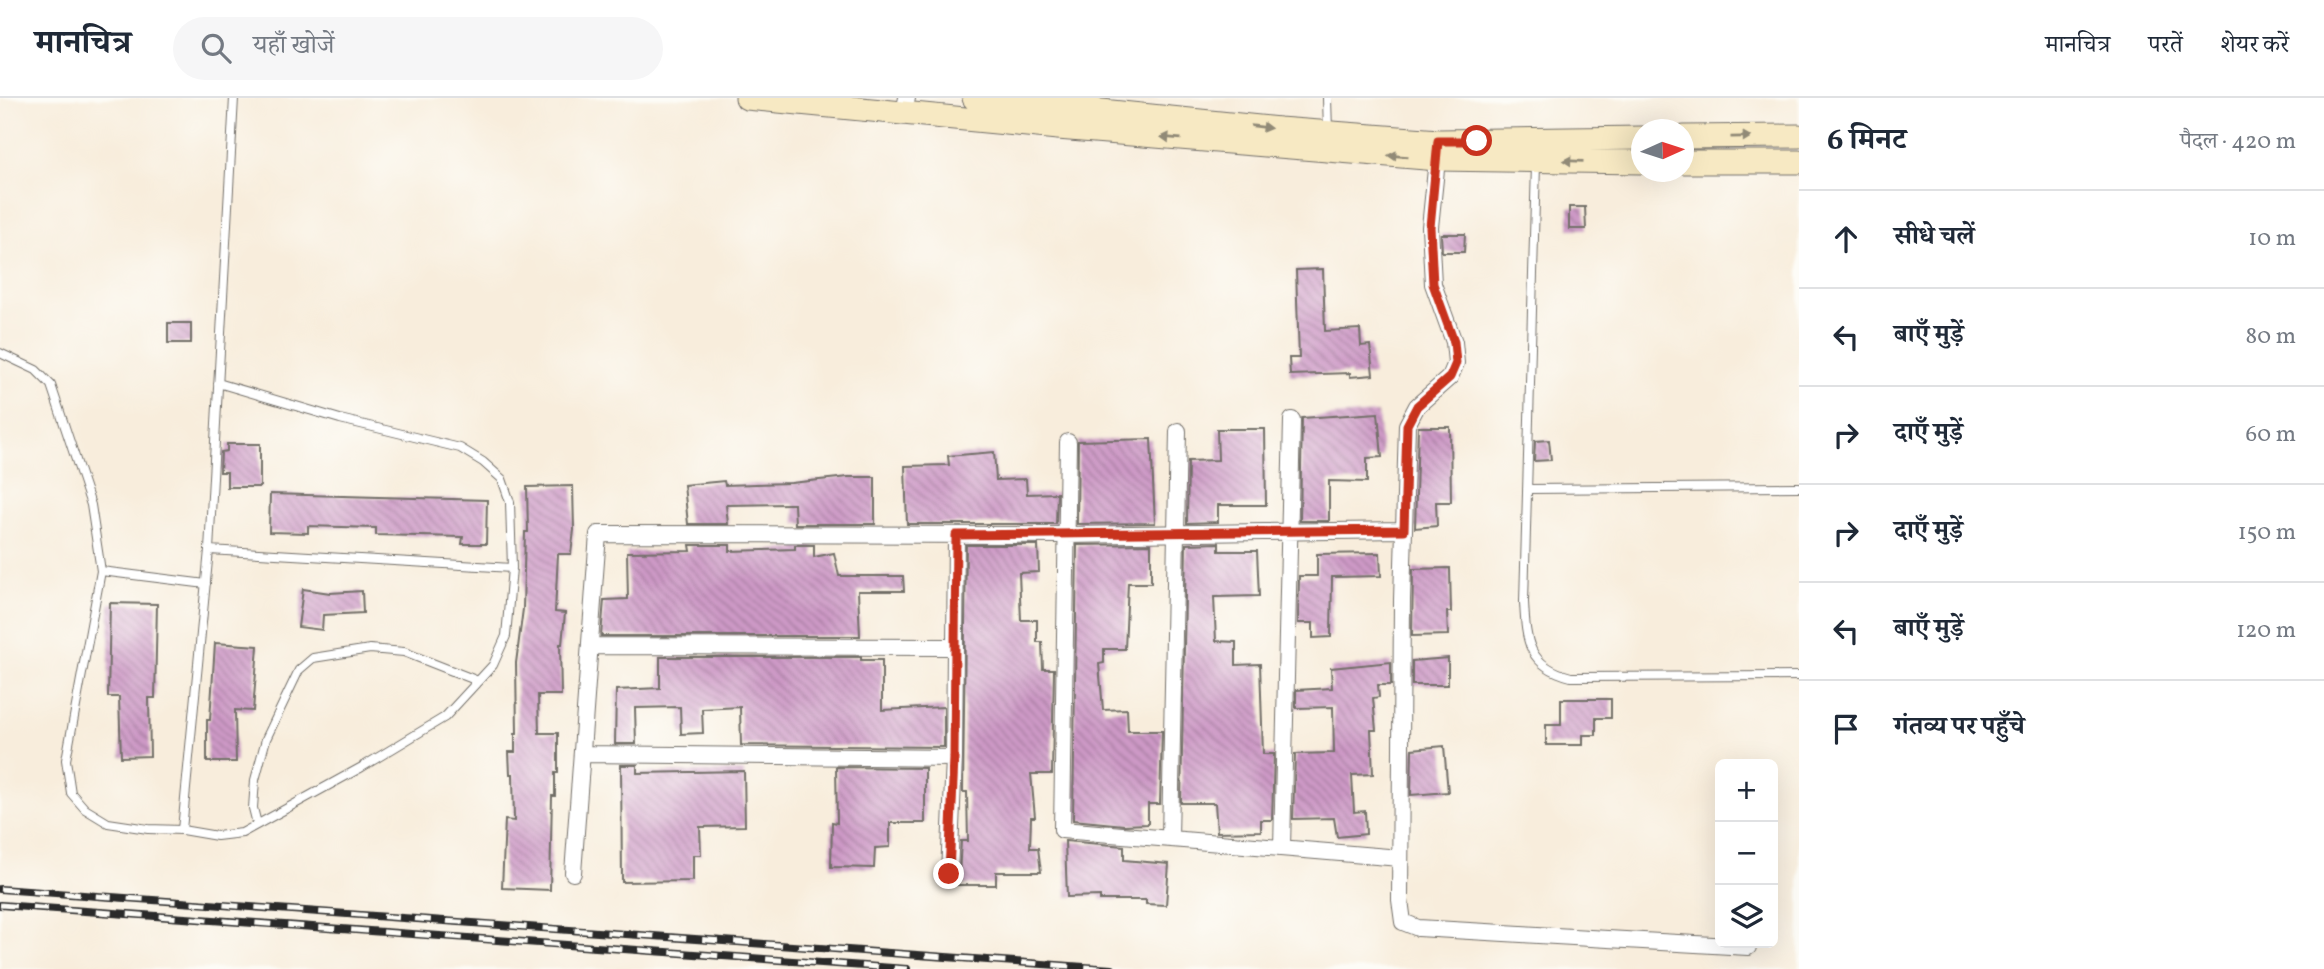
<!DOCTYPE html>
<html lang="hi">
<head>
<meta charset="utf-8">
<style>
	body { margin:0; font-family:Vollkorn,"Noto Serif Devanagari",serif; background:#f6f6f7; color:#1f2937 }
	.controls { position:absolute; right:21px; bottom:21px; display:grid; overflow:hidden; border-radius:10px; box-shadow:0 7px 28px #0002 }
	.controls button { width:63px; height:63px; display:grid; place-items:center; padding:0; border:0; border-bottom:2px solid #e0e1e3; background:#fff; color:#1f2937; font:35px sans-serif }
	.compass { position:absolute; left:1631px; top:21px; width:63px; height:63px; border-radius:50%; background:#fff; box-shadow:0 7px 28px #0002; rotate:87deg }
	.stop { position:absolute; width:21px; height:21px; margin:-16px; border:5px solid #c8321e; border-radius:50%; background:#fff }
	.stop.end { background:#c8321e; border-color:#fff; box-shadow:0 2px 7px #0008 }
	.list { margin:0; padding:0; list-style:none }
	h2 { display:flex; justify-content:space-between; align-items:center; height:91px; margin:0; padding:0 28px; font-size:30px }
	h2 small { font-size:23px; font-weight:400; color:#747a83 }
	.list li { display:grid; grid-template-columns:46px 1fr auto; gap:21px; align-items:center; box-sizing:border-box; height:98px; padding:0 28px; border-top:2px solid #e0e1e3 }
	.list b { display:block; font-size:26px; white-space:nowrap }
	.list em { font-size:23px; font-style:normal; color:#747a83 }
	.icon { flex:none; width:38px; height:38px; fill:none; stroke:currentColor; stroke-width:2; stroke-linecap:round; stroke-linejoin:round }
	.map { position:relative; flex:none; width:1799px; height:871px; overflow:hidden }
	header { display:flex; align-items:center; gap:42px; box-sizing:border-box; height:98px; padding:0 35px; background:#fff; border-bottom:2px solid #e0e1e3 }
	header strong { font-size:33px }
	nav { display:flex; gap:38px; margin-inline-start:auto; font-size:24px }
	.search { width:490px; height:63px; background:#f6f6f7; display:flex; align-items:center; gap:18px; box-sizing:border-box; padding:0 24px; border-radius:38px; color:#747a83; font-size:26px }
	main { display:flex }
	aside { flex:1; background:#fff }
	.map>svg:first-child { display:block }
	.building { fill:url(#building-back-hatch) }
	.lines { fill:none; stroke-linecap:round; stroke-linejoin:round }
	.lane-casing { stroke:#736f69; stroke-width:10 }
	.street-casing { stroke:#736f69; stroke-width:18 }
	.secondary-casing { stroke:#736f69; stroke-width:25 }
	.lane { stroke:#fff; stroke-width:8 }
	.street { stroke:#fff; stroke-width:16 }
	.secondary { stroke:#f7e9c3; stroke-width:23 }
	.rail-casing { stroke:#2b2b2b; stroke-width:8 }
	.rail { stroke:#fdfcf7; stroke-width:5; stroke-dasharray:16; stroke-linecap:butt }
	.oneway { fill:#918a77 }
	.route { stroke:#c8321e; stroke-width:9 }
</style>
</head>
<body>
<header>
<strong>मानचित्र</strong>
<div class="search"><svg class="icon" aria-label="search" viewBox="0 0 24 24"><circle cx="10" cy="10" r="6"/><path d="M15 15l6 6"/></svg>यहाँ खोजें</div>
<nav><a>मानचित्र</a><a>परतें</a><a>शेयर करें</a></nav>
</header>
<main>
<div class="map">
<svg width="1799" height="871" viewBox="0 0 1799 871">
	<defs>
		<pattern id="building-back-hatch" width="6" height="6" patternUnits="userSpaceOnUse" patternTransform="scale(1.75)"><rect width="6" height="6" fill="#cd99c6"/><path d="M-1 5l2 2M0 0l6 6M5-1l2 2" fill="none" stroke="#a77da1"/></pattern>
	</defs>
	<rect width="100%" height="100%" fill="#fdfcf7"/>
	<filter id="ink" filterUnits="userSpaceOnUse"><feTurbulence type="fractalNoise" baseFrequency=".0143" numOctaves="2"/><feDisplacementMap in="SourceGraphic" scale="14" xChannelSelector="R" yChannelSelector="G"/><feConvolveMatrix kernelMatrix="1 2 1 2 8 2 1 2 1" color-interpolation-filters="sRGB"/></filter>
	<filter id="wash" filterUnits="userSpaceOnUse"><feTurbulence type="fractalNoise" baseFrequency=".00686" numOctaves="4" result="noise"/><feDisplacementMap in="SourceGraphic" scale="28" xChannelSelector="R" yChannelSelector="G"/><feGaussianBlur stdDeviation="1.57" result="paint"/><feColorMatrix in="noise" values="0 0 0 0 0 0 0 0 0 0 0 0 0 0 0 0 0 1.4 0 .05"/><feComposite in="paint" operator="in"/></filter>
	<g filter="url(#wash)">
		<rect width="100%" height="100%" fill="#f8eddc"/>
		<g id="blocks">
			<path class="building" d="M 1569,109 L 1585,109 L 1586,131 L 1569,131 Z
				M 1441,136 L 1465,136 L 1464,154 L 1442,154 Z
				M 1323,171 L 1325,233 L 1360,231 L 1361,248 L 1370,247 L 1373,277 L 1350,279 L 1350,275 L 1290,277 L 1289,260 L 1299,260 L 1296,172 Z
				M 168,225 L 191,225 L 191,245 L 168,245 Z
				M 1378,315 L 1382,359 L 1367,360 L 1367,384 L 1329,383 L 1329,423 L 1300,423 L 1302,320 Z
				M 1418,329 L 1450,329 L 1451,404 L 1436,404 L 1437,428 L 1415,430 Z
				M 1217,331 L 1265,331 L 1266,407 L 1218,407 L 1218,424 L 1187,425 L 1188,363 L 1218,362 Z
				M 1151,341 L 1155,425 L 1077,426 L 1078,343 Z
				M 1549,342 L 1551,362 L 1534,363 L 1535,343 Z
				M 227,346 L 260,346 L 260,389 L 227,389 L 227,374 L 220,374 L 221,354 L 227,353 Z
				M 994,354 L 996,382 L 1026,381 L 1027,396 L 1057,395 L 1056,426 L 907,426 L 905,368 L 949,367 L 948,358 Z
				M 848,379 L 875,379 L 875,426 L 795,426 L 794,406 L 792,406 L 726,407 L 728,426 L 688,426 L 684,387 L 724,383 L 725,387 L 791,385 Z
				M 573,388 L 574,432 L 571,456 L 558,456 L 555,514 L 565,515 L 562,546 L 560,546 L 561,597 L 538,597 L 539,635 L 558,635 L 558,675 L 555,675 L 555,698 L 552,698 L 550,792 L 502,790 L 505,722 L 514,723 L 513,676 L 510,676 L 509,654 L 515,654 L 515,636 L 517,636 L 516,565 L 523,511 L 525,434 L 528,434 L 527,389 Z
				M 270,396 L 487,402 L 486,446 L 462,446 L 463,439 L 376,437 L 376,430 L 308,428 L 308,435 L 269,434 Z
				M 1219,445 L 1219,453 L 1257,453 L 1259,498 L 1214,499 L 1216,543 L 1236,544 L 1236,567 L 1260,566 L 1263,656 L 1274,656 L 1272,722 L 1261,722 L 1261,733 L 1217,734 L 1215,705 L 1181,705 L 1186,446 Z
				M 1151,446 L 1151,485 L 1128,485 L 1125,551 L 1104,551 L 1104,565 L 1099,566 L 1103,612 L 1127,611 L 1128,633 L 1162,633 L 1160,706 L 1148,706 L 1148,726 L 1124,727 L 1073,722 L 1077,447 Z
				M 690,447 L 730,447 L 730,453 L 795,451 L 795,447 L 814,447 L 814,459 L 834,455 L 839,478 L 903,478 L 904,493 L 858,493 L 860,538 L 601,538 L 604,502 L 628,501 L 627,454 L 691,453 Z
				M 966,447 L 1038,447 L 1039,474 L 1019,475 L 1021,522 L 1037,522 L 1037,544 L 1042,544 L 1043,571 L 1054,571 L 1052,676 L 1031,676 L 1035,719 L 1031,719 L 1030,750 L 1038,750 L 1041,774 L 996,774 L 996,787 L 951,787 L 957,782 L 959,777 L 961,743 L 968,743 L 967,694 L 963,694 Z
				M 1380,455 L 1381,478 L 1332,479 L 1331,539 L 1313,540 L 1313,525 L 1298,525 L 1299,478 L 1317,478 L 1317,456 Z
				M 1450,470 L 1451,514 L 1447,514 L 1448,537 L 1412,538 L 1413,471 Z
				M 303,491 L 330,495 L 362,493 L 363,515 L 323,517 L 322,532 L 298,529 Z
				M 110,505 L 157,506 L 155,600 L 149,600 L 150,658 L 121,659 L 119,599 L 108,599 Z
				M 215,545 L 258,548 L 253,613 L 235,612 L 236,664 L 207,664 L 207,622 L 210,622 Z
				M 660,559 L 861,559 L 861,562 L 882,562 L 882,612 L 944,609 L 944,649 L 741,647 L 740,609 L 702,611 L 703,635 L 681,636 L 680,609 L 635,610 L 636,646 L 615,646 L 616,592 L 660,590 Z
				M 1448,560 L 1448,587 L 1412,587 L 1412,563 Z
				M 1391,564 L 1391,587 L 1378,587 L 1379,599 L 1373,600 L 1376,632 L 1371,632 L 1373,676 L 1352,677 L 1354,714 L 1365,713 L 1366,736 L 1337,739 L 1334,720 L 1293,721 L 1295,656 L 1334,655 L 1333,609 L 1296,610 L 1296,592 L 1332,590 L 1331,570 Z
				M 1561,601 L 1611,601 L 1611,620 L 1596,620 L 1596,637 L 1583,637 L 1583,647 L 1546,647 L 1546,627 L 1561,627 Z
				M 1444,648 L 1448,694 L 1411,697 L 1412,651 Z
				M 621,667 L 637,667 L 637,675 L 744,673 L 745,728 L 700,729 L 701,757 L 693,757 L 693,783 L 622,784 Z
				M 836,669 L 925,670 L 925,725 L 890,725 L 890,749 L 875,750 L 874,770 L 831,769 L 832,724 L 837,725 Z
				M 1065,743 L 1124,748 L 1124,762 L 1169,766 L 1166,807 L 1146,806 L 1146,802 L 1100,802 L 1100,798 L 1067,799 Z"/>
		</g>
	</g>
	<g filter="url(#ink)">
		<use href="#blocks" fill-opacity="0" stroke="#736f69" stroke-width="2"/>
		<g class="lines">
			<g class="lane-casing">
				<path id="lane" d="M 234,0 L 209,452 L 512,470
					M 1327,0 L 1328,33
					M 1536,66 L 1524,504 C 1526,544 1528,568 1571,579 L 1799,578
					M 0,255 L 36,272 L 51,287 L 91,407 L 101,473 L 66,662 L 71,695 L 85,711 L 108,725 L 148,731 L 182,732 L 217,738 L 242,735 L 362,669 L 445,619 L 493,567 L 506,538 L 512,470 L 510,404 L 502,381 L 483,364 L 460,350 L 340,321 L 218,285
					M 1527,391 L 1799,389
					M 101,473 L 206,486
					M 257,726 L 253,710 L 255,682 L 266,641 L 299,572 L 313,560 L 370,551 L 404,554 L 478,583
					M 182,732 L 209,452"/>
			</g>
			<g class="street-casing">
				<path id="street" d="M 904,14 L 907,0
					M 1438,52 L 1430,129 L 1433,186 L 1454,244 L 1456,265 L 1450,279 L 1417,308 L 1407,327 L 1402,502 L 1400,802 L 1403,824 L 1418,830 L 1748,849
					M 1068,344 L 1062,732 L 1400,760
					M 590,548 L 955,549
					M 582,656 L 954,660
					M 1170,741 L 1178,333
					M 1282,750 L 1292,322
					M 573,775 L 598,436 L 1067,437 L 1404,432
					M 949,776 L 954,660 L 956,437"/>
			</g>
			<g class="secondary-casing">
				<path id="secondary" d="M 747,0 L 1058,30 L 1438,61 L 1642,64
					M 974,0 L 1279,31 L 1439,43 L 1642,40
					M 1684,39 L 1799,38
					M 1684,64 L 1799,64"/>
			</g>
			<use href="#lane" class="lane"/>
			<use href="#street" class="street"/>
			<use href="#secondary" class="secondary"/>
			<g class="rail-casing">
				<path id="rail" d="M 0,791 L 1112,871
					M 0,807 L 907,871"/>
			</g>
			<use href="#rail" class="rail"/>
		</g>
		<defs><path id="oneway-solid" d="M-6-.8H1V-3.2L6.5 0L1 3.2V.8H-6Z" transform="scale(1.75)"/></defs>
		<g class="oneway">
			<use href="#oneway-solid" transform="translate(1261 29) rotate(7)"/>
			<use href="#oneway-solid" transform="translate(1741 39) rotate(-1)"/>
			<use href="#oneway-solid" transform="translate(1171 40) rotate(-175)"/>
			<use href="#oneway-solid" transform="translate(1398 58) rotate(-176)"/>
			<use href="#oneway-solid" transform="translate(1573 63) rotate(-178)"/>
		</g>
	</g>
	<g class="lines" filter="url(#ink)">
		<path class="route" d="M 949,776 L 954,660 L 956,437 L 1404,432 L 1407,327 L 1417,308 L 1450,279 L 1456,265 L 1454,244 L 1433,186 L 1430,129 L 1438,43 L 1477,43"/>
	</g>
</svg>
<div class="controls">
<button>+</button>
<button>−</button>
<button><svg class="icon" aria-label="layers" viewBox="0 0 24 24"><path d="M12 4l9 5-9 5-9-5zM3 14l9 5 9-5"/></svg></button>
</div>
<svg class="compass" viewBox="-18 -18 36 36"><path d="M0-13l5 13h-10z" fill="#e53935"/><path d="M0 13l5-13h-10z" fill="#747a83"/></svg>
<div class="stop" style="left:1477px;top:43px"></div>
<div class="stop end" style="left:949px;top:776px"></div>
</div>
<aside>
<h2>6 मिनट<small>पैदल · 420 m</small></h2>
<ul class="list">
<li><svg class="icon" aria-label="ahead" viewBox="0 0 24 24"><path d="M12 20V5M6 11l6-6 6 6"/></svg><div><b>सीधे चलें</b></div><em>10 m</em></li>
<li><svg class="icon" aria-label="left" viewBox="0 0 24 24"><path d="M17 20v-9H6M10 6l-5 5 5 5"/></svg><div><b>बाएँ मुड़ें</b></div><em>80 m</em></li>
<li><svg class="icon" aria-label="right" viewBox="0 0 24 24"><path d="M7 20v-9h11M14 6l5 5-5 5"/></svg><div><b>दाएँ मुड़ें</b></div><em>60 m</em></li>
<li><svg class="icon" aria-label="right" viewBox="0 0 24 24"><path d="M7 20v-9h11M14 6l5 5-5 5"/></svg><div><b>दाएँ मुड़ें</b></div><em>150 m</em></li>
<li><svg class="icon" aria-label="left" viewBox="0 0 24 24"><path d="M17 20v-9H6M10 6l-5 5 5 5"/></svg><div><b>बाएँ मुड़ें</b></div><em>120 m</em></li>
<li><svg class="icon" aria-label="arrive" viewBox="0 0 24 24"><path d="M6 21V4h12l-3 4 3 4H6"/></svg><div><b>गंतव्य पर पहुँचे</b></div></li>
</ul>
</aside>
</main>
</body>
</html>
